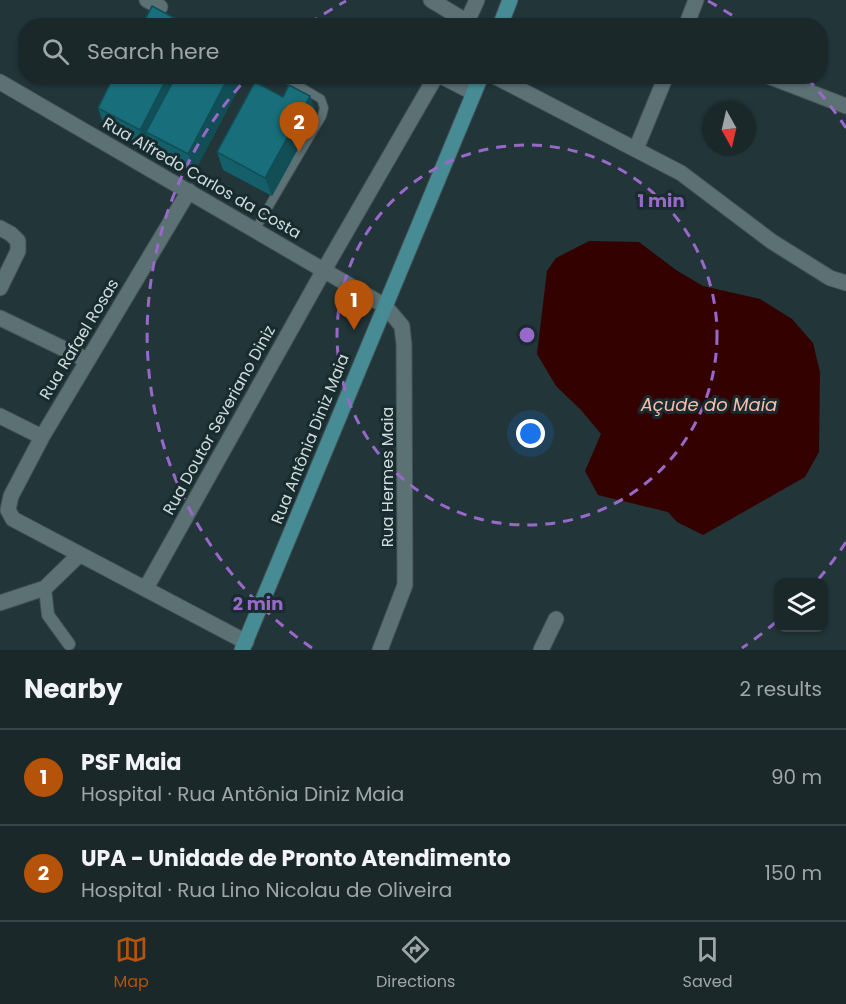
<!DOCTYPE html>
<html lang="en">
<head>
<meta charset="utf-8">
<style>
	body { margin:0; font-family:Poppins,sans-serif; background:#273436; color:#f1f3f6 }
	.controls { position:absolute; right:18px; bottom:18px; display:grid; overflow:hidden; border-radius:12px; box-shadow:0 2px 4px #0004 }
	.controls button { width:54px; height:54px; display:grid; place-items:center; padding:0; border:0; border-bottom:2px solid #384447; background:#1a282a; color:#f1f3f6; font:30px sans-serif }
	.compass { position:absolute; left:702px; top:102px; width:54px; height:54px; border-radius:50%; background:#1a282a; box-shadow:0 2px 4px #0004; rotate:172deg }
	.you { position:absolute; left:531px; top:434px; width:21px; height:21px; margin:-15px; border:4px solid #fff; border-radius:50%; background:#1a73e8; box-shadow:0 0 0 9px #1a73e833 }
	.badge { display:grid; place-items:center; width:39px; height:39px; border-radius:50%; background:#b45309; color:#fff; font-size:20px; font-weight:700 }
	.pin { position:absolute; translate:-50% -50px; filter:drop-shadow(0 2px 3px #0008) }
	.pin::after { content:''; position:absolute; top:32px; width:21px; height:18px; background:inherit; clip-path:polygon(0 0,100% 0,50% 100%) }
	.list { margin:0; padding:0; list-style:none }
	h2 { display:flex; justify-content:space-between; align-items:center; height:78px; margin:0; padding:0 24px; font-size:26px }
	h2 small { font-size:20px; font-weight:400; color:#9fa6a8 }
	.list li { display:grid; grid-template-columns:39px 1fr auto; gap:18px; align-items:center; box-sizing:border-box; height:96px; padding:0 24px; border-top:2px solid #384447 }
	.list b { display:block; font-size:22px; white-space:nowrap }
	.list p { margin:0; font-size:20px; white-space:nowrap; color:#9fa6a8 }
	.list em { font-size:20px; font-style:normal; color:#9fa6a8 }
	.icon { flex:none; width:33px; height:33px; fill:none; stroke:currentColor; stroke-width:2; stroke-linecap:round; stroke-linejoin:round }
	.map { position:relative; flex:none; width:846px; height:650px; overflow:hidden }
	.search { position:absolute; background:#1a282a; box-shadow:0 2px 4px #0004; left:18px; right:18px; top:18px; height:66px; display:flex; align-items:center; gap:15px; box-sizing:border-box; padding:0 21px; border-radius:24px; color:#9fa6a8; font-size:22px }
	.sheet { height:270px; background:#1a282a }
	nav { display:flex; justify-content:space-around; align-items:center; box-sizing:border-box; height:84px; border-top:2px solid #384447; background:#1a282a; font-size:16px; color:#9fa6a8 }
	nav a { display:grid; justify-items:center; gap:3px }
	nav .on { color:#b45309 }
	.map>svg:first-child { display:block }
	.water { fill:#330200 }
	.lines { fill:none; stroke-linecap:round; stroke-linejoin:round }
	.service-casing { stroke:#415154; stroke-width:10 }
	.pedestrian-casing { stroke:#415154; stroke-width:14 }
	.minor-casing { stroke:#415154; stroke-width:17 }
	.secondary-casing { stroke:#415154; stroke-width:17 }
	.service { stroke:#5c7174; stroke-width:8 }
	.pedestrian { stroke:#5c7174; stroke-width:12 }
	.minor { stroke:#5c7174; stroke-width:15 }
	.secondary { stroke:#478b94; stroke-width:15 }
	.wall { fill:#155f6a }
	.shaded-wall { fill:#114e56 }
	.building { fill:#186f7b; stroke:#114e56; stroke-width:1.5 }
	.ring { fill:none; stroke:#9969ca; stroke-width:3; stroke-dasharray:10 8 }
	.labels { text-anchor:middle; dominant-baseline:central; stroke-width:6; stroke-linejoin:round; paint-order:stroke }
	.street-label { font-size:16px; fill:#d0dbdd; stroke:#182b2e }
	.water-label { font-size:18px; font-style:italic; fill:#fbbbad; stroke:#182b2e }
	.centre { fill:#9969ca; stroke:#182b2e; stroke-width:3 }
	.ring-label { font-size:18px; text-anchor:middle; font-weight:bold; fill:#9969ca; stroke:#182b2e; stroke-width:6; stroke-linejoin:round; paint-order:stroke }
</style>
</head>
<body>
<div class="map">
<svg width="846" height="650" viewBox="0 0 846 650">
	<rect width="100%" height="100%" fill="#223538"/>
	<path class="water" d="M 589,241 L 639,242 L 676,270 L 703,286 L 760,299 L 792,319 L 813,343 L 820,372 L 819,452 L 805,477 L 703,535 L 677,522 L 668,512 L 598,495 L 585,471 L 601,434 L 581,410 L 556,386 L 537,354 L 547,271 L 556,258 Z"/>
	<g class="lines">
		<g class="service-casing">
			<path id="service" d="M 188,23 L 192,26
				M 255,230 L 322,116 L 324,108 L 321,99 L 282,76"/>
		</g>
		<g class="pedestrian-casing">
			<path id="pedestrian" d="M 45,588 L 48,615 L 69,644"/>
		</g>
		<g class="minor-casing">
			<path id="minor" d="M 147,0 L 160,7
				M 431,0 L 474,26
				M 465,26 L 477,0
				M 686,26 L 696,0
				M 441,76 L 474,93
				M 494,76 L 681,173 L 771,241 L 830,278 L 846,283
				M 768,76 L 846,106
				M 0,82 L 385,306 L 402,326 L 404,345 L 405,585 L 380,650
				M 636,149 L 666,76
				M 189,191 L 42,437 L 11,496 L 8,510 L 13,519 L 246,642
				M 0,228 L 11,234 L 18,241 L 18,251 L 0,288
				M 0,318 L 87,360
				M 0,416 L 42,437
				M 146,588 L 324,270 L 436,76
				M 0,603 L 45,588 L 79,555
				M 541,650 L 556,619"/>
		</g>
		<g class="secondary-casing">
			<path id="secondary" d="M 500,26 L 510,0
				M 242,650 L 481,76"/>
		</g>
		<use href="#service" class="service"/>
		<use href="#pedestrian" class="pedestrian"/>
		<use href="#minor" class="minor"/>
		<use href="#secondary" class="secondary"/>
	</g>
	<path class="wall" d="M 114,76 L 245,76 L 195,171 L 153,150 L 150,141 L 146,147 L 104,126 L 98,108 Z
		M 283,97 L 317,114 L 272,196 L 223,170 L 217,152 Z"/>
	<path class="shaded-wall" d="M 168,76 L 184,76 L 146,132 L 150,141 L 146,147 L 140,130 Z
		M 229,76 L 245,76 L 195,171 L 188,154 Z
		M 310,96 L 317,114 L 272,196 L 265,178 Z"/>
	<path class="building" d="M 152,6 L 189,26 L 142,26 Z
		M 114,76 L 168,76 L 140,130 L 98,108 Z
		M 176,76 L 229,76 L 188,154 L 146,132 Z
		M 255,82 L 283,97 L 289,85 L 310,96 L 265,178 L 217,152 Z"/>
	<g class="ring">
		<circle cx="527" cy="335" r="190"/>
		<path d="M846 542A380 380 0 0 1 816 582M776 622A380 380 0 0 1 742 648M312 648A380 380 0 0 1 247 78M309 24A380 380 0 0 1 346 1M708 1A380 380 0 0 1 745 24M807 78A380 380 0 0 1 846 128"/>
	</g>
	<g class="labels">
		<g class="street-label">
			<text transform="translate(202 178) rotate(30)">Rua Alfredo Carlos da Costa</text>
			<text transform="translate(79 339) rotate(-59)">Rua Rafael Rosas</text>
			<text transform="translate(219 420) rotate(-61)">Rua Doutor Severiano Diniz</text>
			<text transform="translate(310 439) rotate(-68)">Rua Antônia Diniz Maia</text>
			<text transform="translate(387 477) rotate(-90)">Rua Hermes Maia</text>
		</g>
		<g class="water-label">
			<text x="709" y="404">Açude do Maia</text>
		</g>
	</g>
	<circle cx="527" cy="335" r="9" class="centre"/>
	<g class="ring-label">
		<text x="661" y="207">1 min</text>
		<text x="258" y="610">2 min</text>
	</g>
</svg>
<div class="controls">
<button><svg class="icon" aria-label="layers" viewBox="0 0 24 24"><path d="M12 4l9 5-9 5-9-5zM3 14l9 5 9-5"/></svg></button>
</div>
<svg class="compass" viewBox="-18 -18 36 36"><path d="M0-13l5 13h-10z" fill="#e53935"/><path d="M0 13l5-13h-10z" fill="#9fa6a8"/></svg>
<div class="you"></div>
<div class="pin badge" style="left:354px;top:330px">1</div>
<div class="pin badge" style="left:299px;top:152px">2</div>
<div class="search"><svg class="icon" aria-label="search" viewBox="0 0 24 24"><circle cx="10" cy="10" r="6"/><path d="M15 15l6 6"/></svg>Search here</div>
</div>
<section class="sheet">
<h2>Nearby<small>2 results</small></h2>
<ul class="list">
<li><span class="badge">1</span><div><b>PSF Maia</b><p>Hospital · Rua Antônia Diniz Maia</p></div><em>90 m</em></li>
<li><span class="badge">2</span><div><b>UPA - Unidade de Pronto Atendimento</b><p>Hospital · Rua Lino Nicolau de Oliveira</p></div><em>150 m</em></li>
</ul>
</section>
<nav>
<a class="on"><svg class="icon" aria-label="map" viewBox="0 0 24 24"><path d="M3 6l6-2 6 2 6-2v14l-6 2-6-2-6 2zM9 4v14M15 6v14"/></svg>Map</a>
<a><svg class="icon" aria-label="directions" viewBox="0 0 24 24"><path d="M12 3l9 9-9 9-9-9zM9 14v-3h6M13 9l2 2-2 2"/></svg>Directions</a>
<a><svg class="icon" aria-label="saved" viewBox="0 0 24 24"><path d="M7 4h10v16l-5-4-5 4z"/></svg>Saved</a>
</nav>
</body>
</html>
